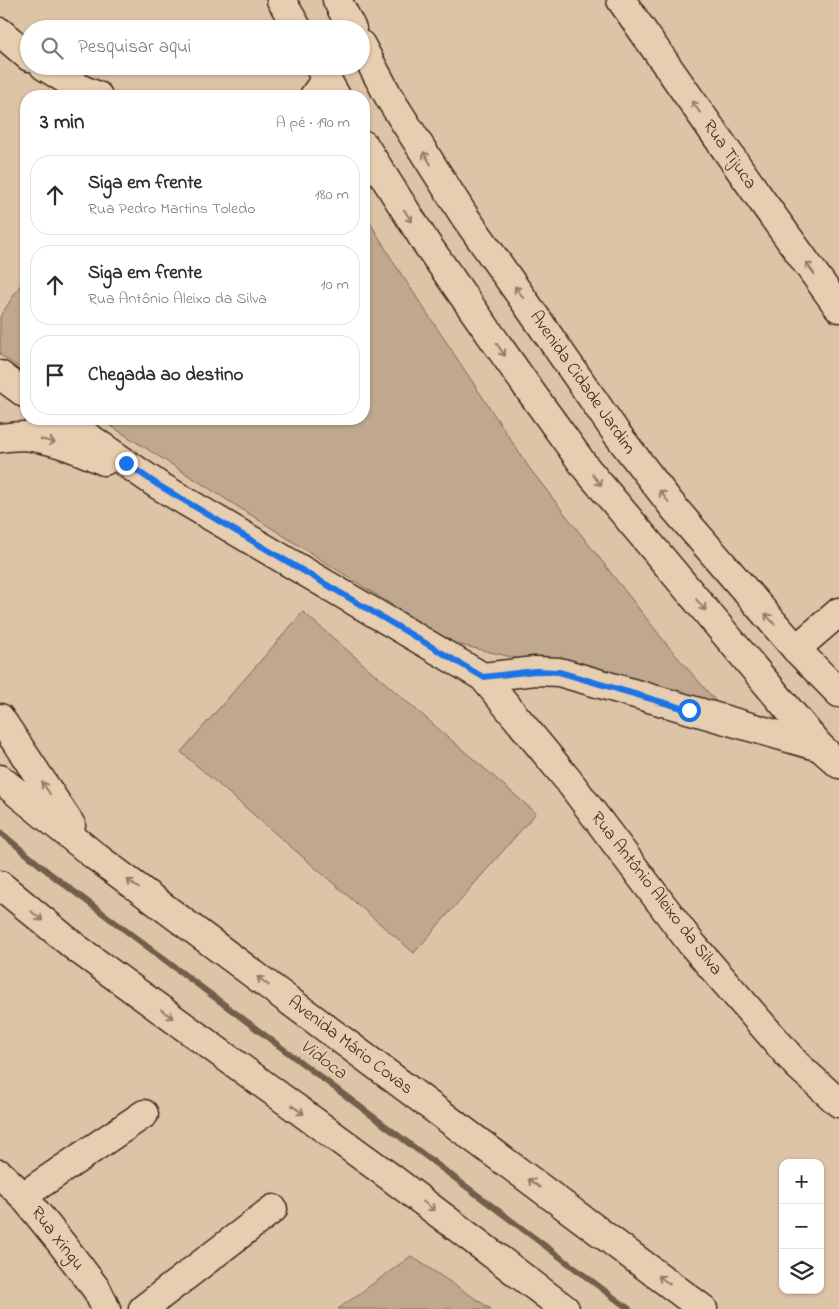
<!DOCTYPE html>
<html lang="pt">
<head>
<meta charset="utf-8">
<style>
	body { margin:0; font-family:"Indie Flower",sans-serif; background:#f7f7f7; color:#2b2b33 }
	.controls { position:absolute; right:15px; bottom:15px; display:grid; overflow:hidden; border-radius:10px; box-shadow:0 1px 4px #0004 }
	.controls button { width:45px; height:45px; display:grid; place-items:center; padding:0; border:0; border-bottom:1px solid #e1e1e2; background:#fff; color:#2b2b33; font:25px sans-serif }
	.stop { position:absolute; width:15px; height:15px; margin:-11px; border:4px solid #1a73e8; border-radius:50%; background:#fff }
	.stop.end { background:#1a73e8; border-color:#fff; box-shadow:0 1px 5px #0008 }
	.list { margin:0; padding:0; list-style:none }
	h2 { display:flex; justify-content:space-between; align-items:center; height:65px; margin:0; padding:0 20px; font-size:21px }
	h2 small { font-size:16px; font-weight:400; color:#7c7c81 }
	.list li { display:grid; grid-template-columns:32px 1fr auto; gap:15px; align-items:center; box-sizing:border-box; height:80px; margin:0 10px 10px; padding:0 10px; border:1px solid #e1e1e2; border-radius:20px }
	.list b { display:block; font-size:19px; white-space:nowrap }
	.list p { margin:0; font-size:16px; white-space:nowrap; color:#7c7c81 }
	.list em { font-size:16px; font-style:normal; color:#7c7c81 }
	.icon { flex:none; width:28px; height:28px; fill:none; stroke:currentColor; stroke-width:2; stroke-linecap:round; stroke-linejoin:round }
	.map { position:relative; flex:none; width:839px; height:1309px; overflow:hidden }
	.search { position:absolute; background:#fff; box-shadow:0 1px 4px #0004; left:20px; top:20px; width:350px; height:55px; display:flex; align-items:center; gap:12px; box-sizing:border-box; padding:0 18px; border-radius:28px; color:#7c7c81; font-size:19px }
	.panel { position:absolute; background:#fff; box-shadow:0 1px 4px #0004; left:20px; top:90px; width:350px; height:335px; border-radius:20px }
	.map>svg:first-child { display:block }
	.green { fill:#bfa88e; stroke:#7d6956 }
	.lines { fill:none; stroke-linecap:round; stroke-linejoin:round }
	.stream { stroke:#725e4c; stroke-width:6 }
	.minor-casing { stroke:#3b2a1e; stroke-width:31 }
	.major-casing { stroke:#3b2a1e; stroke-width:31 }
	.highway-casing { stroke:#3b2a1e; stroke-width:31 }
	.minor { stroke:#e8ceb0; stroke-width:28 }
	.major { stroke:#e8ceb0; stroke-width:28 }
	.highway { stroke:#e8ceb0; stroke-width:28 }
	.oneway { stroke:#927c67 }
	.route { stroke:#1a73e8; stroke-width:6 }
	.labels { text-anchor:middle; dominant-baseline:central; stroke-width:4; stroke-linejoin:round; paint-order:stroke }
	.street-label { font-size:18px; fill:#3b2a1e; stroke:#e8ceb0 }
	.water-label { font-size:19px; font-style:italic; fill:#4d3b2d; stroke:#e8ceb0 }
</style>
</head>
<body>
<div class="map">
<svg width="839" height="1309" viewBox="0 0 839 1309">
	<rect width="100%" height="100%" fill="#dec4a7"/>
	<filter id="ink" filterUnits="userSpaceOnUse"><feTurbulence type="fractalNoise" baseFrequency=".02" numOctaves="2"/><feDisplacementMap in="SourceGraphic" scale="10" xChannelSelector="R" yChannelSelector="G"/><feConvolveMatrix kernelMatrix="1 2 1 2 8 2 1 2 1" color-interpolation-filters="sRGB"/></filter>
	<g filter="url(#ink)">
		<path class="green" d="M 364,212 L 394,263 L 530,469 L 668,646 L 720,706 L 452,643 L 100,419 L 364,419 Z
			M 26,276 L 26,372 L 0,355 L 0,317 Z
			M 303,612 L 536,813 L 414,953 L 181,752 Z
			M 411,1256 L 491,1309 L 338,1309 Z"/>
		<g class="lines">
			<path class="stream" d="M 0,832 L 52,875 L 629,1309"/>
			<g class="minor-casing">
				<path id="minor" d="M 621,0 L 762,201 L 839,308
					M 0,32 L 29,57
					M 44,66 L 83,90 L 98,96
					M 314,96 L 326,79
					M 0,375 L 26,394
					M 62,419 L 158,485 L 483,677 L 535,671 L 559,672 L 820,747
					M 0,438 C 8,437 16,436 24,436 C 51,438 79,450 104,461
					M 796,649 L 839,612
					M 483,677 L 568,780 L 691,943 L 797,1065 L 839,1103
					M 0,1174 L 23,1196 L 62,1244 L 97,1290 L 106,1309
					M 23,1196 L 144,1114
					M 143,1309 L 273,1209"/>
			</g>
			<g class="major-casing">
				<path id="major" d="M 281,0 L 298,29
					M 337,0 L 352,29
					M 361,45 L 390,99 L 465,217 L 528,306 L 617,434 L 674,508 L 796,649 L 839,693
					M 319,66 L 336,96
					M 364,145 L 426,243 L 533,395 L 586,468 L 820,747 L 839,764"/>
			</g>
			<g class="highway-casing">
				<path id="highway" d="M 0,718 L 71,825
					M 0,779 L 95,856 L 703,1309
					M 0,885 L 75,947 L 389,1176 L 565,1309"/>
			</g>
			<use href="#minor" class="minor"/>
			<use href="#major" class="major"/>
			<use href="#highway" class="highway"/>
		</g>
		<defs><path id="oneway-shaft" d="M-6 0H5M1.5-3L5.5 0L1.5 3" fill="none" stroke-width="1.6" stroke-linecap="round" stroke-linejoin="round" transform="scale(1.25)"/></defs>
		<g class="oneway">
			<use href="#oneway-shaft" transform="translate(696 107) rotate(-125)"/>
			<use href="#oneway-shaft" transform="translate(427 158) rotate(-122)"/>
			<use href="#oneway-shaft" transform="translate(408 216) rotate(58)"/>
			<use href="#oneway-shaft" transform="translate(810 268) rotate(-126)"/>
			<use href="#oneway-shaft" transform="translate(519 292) rotate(-126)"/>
			<use href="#oneway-shaft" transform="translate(501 350) rotate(55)"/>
			<use href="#oneway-shaft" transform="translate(48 441) rotate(14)"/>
			<use href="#oneway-shaft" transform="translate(597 480) rotate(50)"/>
			<use href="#oneway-shaft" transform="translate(664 496) rotate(-127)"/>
			<use href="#oneway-shaft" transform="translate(701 605) rotate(50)"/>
			<use href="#oneway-shaft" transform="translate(770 619) rotate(-131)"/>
			<use href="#oneway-shaft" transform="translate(46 788) rotate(-123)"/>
			<use href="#oneway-shaft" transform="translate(133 884) rotate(-143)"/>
			<use href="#oneway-shaft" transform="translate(37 916) rotate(40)"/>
			<use href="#oneway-shaft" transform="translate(263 981) rotate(-143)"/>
			<use href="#oneway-shaft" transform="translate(167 1014) rotate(36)"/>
			<use href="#oneway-shaft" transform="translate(298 1110) rotate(36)"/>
			<use href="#oneway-shaft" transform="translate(534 1183) rotate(-143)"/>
			<use href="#oneway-shaft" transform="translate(429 1206) rotate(37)"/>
			<use href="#oneway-shaft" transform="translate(664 1280) rotate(-143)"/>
		</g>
	</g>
	<g class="lines" filter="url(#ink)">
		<path class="route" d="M 126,463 L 158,485 L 483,677 L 535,671 L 559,672 L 689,710"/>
	</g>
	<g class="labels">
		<g class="street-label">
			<text transform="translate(729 155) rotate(55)">Rua Tijuca</text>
			<text transform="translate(582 383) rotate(55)">Avenida Cidade Jardim</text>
			<text transform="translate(656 894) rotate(52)">Rua Antônio Aleixo da Silva</text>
			<text transform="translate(350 1046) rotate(37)">Avenida Mário Covas</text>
			<text transform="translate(57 1239) rotate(52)">Rua Xingu</text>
		</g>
		<g class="water-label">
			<text transform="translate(323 1060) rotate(37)">Vidoca</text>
		</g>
	</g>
</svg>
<div class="controls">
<button>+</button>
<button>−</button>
<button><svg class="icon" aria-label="layers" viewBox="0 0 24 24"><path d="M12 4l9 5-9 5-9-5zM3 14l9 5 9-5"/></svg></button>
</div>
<div class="stop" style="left:689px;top:710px"></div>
<div class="stop end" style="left:126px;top:463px"></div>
<div class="search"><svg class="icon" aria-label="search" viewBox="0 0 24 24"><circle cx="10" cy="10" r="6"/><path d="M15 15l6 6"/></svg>Pesquisar aqui</div>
<section class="panel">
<h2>3 min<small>A pé · 190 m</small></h2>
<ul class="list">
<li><svg class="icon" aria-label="ahead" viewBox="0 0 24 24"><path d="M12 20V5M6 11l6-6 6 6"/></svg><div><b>Siga em frente</b><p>Rua Pedro Martins Toledo</p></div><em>180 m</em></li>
<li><svg class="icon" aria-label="ahead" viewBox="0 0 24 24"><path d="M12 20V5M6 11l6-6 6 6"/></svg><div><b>Siga em frente</b><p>Rua Antônio Aleixo da Silva</p></div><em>10 m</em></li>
<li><svg class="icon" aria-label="arrive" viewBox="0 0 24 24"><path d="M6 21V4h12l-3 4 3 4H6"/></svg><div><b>Chegada ao destino</b></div></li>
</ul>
</section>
</div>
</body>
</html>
